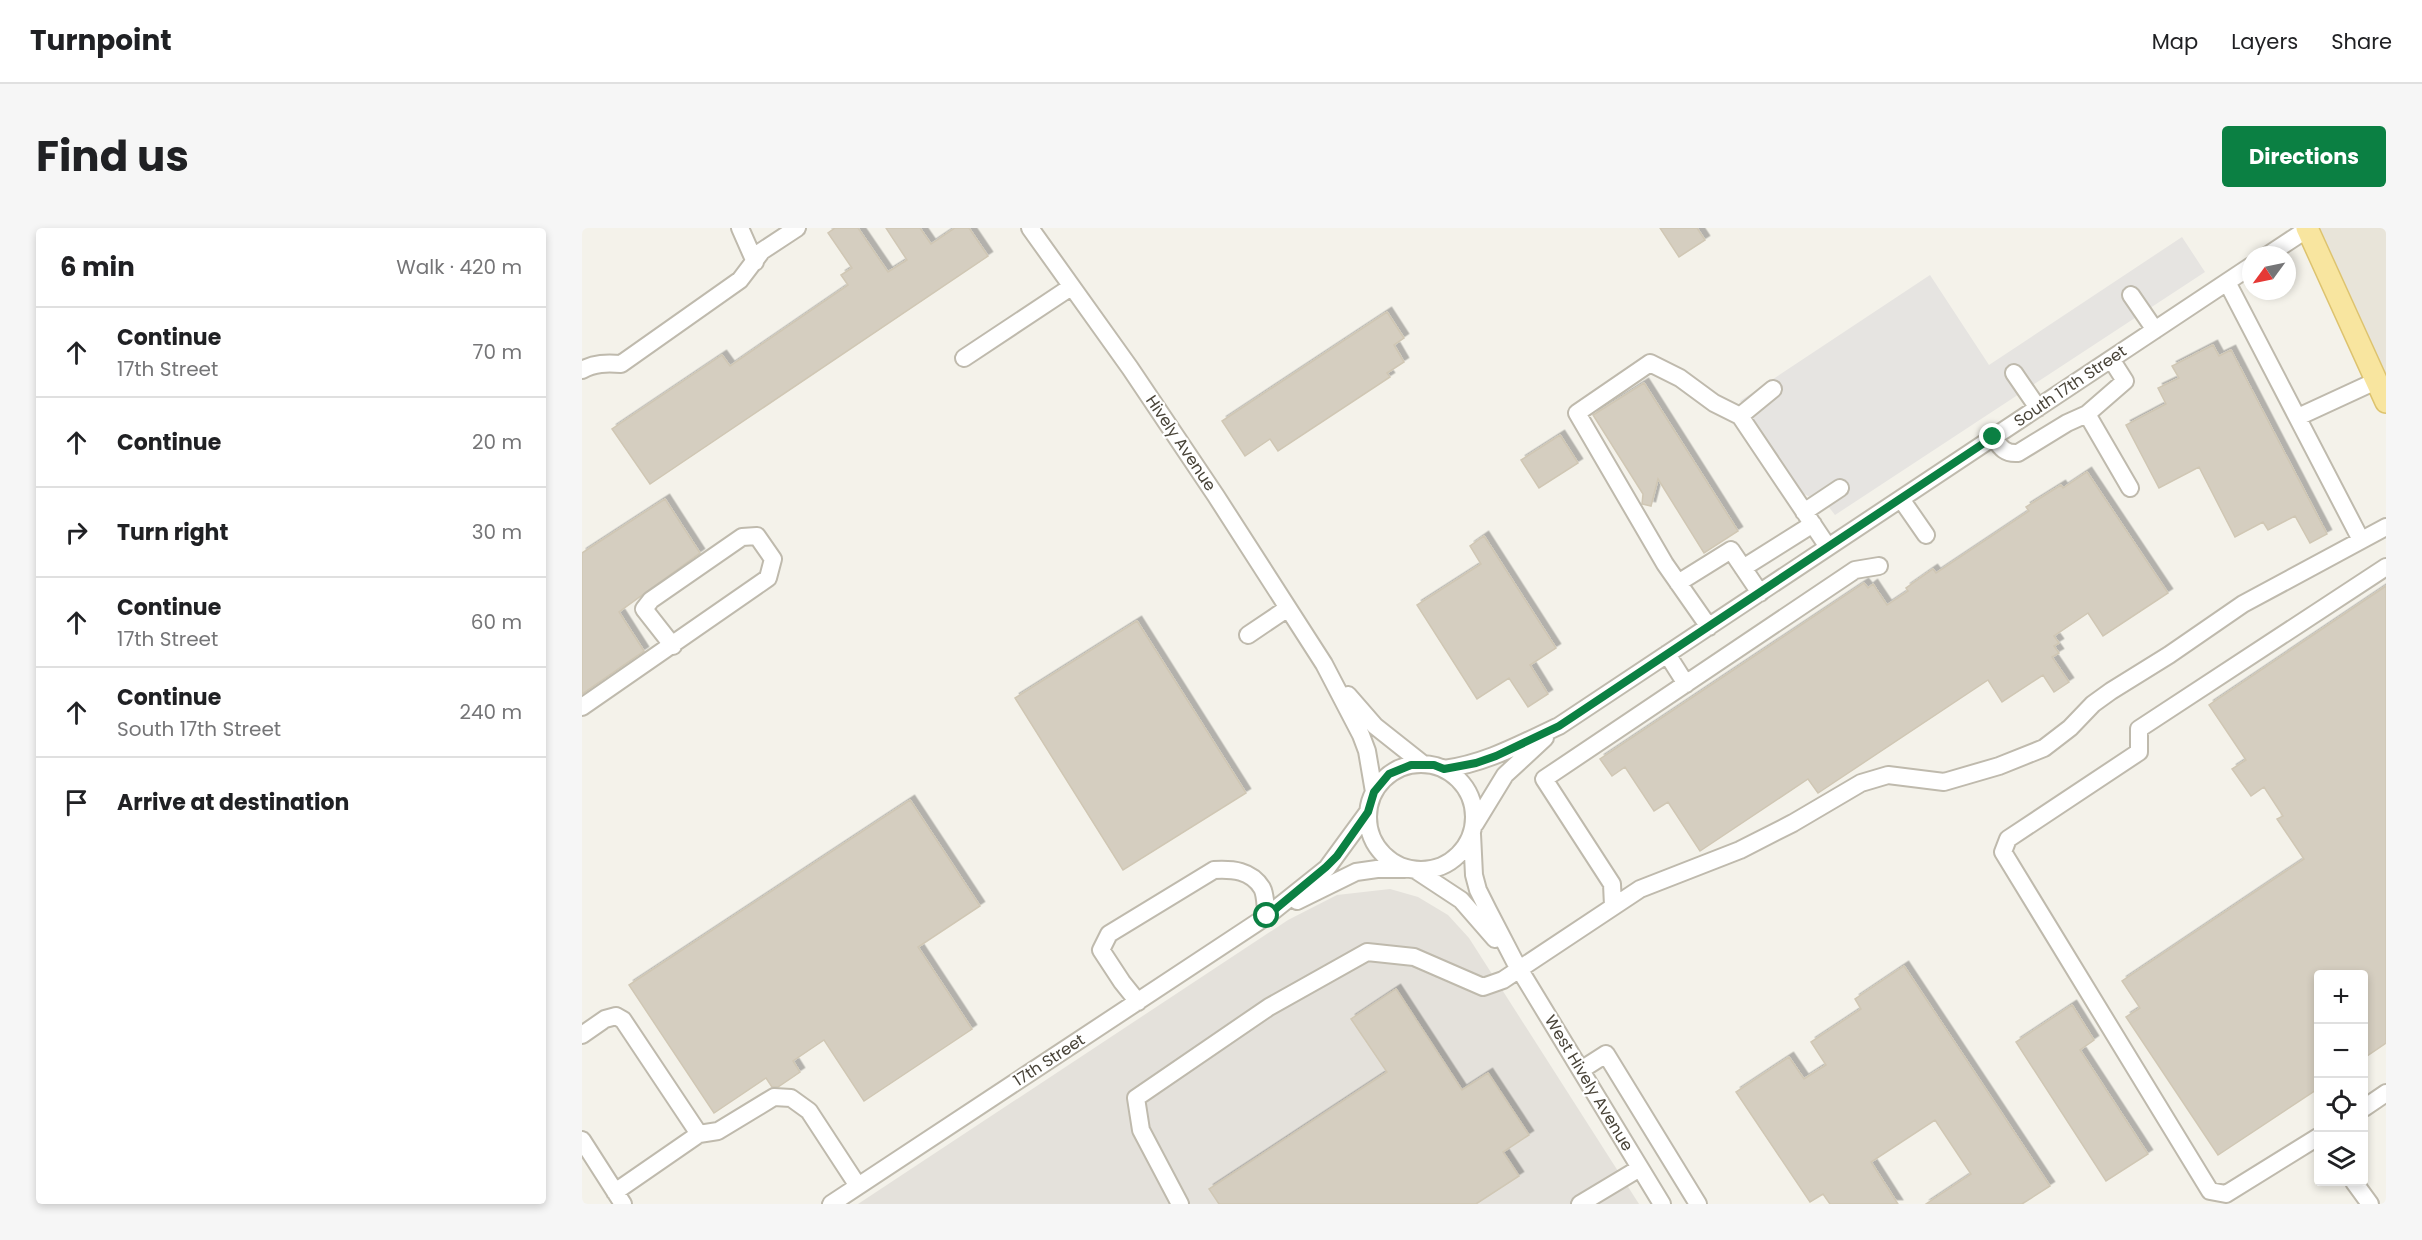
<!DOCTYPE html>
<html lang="en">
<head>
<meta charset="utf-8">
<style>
	body { margin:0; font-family:Poppins,sans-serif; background:#f6f6f6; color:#202124 }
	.controls { position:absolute; right:18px; bottom:18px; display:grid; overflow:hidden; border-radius:6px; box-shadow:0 3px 9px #0003 }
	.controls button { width:54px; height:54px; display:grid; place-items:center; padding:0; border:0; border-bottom:2px solid #e0e0e0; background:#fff; color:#202124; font:30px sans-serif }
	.compass { position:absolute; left:1660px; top:18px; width:54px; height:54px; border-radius:50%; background:#fff; box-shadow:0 3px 9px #0003; rotate:237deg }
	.stop { position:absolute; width:18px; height:18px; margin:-14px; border:4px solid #0b8043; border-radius:50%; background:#fff }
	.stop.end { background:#0b8043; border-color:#fff; box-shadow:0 2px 6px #0008 }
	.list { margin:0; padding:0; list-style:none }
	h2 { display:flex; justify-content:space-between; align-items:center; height:78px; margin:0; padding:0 24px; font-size:26px }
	h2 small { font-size:20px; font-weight:400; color:#757577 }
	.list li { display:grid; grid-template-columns:39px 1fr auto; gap:18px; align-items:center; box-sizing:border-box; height:90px; padding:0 24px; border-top:2px solid #e0e0e0 }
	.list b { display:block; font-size:22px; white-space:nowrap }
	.list p { margin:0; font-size:20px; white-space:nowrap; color:#757577 }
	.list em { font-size:20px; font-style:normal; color:#757577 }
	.icon { flex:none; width:33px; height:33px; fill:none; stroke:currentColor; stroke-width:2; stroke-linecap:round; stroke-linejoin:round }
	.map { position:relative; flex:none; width:1804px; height:976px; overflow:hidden; border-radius:6px }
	header { display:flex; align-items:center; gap:36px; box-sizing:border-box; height:84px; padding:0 30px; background:#fff; border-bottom:2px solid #e0e0e0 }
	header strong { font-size:28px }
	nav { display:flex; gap:33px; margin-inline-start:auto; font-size:21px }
	.intro { display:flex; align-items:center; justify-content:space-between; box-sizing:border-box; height:144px; padding:0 36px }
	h1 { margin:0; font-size:42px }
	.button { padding:15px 27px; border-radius:6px; background:#0b8043; color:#fff; font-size:21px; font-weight:700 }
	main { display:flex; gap:36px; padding:0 36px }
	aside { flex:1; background:#fff; border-radius:6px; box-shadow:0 3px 9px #0003 }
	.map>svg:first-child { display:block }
	.residential { fill:#e8e4d9 }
	.industrial { fill:#e4e1db }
	.parking { fill:#e6e4e1 }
	.building { fill:#d5cec0; stroke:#d0c7b4; stroke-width:1.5; filter:url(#shadow) }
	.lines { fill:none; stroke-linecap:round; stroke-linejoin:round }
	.minor-casing { stroke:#bfbaad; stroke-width:20 }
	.major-casing { stroke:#ddc36f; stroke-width:24 }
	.minor { stroke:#fff; stroke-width:16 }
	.major { stroke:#f8e59f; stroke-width:21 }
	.route { stroke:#0b8043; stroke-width:8 }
	.labels { text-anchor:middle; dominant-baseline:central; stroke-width:4.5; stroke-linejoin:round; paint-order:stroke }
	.street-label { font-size:16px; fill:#484338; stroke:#fff }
</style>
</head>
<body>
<header>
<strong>Turnpoint</strong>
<nav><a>Map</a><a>Layers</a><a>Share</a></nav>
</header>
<div class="intro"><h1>Find us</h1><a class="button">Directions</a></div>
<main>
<aside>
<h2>6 min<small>Walk · 420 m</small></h2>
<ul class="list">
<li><svg class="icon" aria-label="ahead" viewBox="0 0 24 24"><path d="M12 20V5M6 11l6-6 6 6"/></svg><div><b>Continue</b><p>17th Street</p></div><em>70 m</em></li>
<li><svg class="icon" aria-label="ahead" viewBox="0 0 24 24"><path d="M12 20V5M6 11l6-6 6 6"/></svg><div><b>Continue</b></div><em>20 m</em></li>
<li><svg class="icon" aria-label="right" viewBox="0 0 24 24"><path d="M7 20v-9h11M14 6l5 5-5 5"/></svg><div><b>Turn right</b></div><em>30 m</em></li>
<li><svg class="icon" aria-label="ahead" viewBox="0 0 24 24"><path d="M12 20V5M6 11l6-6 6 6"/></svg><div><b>Continue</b><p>17th Street</p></div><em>60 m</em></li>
<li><svg class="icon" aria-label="ahead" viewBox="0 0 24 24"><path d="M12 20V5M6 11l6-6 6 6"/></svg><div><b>Continue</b><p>South 17th Street</p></div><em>240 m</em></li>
<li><svg class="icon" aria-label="arrive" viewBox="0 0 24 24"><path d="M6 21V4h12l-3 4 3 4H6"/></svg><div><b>Arrive at destination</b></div></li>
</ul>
</aside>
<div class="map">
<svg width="1804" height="976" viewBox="0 0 1804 976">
	<defs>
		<filter id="shadow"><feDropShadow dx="4.5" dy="-4.5" stdDeviation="0" flood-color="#0004"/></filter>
	</defs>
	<rect width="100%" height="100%" fill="#f4f2ea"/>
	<path class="residential" d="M 1738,0 L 1804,0 L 1804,146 Z"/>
	<path class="industrial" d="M 808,661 L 836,669 L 866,687 L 887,710 L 1057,976 L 276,976 L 706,692 L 755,667 Z"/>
	<path class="parking" d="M 1600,9 L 1623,44 L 1253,287 L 1246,278 L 1216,263 L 1158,173 L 1348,47 L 1407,137 Z"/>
	<path class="building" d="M 253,0 L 276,0 L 306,44 L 325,32 L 304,0 L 338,0 L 349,16 L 373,0 L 387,0 L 406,28 L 68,256 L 30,201 L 140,127 L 148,138 L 266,57 L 259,47 L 270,40 L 246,5 Z
		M 1078,0 L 1115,0 L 1123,12 L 1097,29 Z
		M 805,84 L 822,110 L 812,117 L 822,134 L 805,145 L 808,149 L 696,223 L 688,211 L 663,228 L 640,193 Z
		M 1631,117 L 1637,128 L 1649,122 L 1745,306 L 1728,315 L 1713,288 L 1686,302 L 1681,294 L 1653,309 L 1617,239 L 1577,260 L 1544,197 L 1584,176 L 1576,160 L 1597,150 L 1590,138 Z
		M 1062,155 L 1156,303 L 1122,325 L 1076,251 L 1069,278 L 1060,276 L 1061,266 L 1011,187 Z
		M 978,207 L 996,235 L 957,260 L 939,232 Z
		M 1505,244 L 1586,365 L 1521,408 L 1506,385 L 1472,408 L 1477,415 L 1472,418 L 1477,425 L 1470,429 L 1487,454 L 1472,464 L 1461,447 L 1420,474 L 1406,452 L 1236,565 L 1226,551 L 1118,623 L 1086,574 L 1072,583 L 1043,539 L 1030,548 L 1018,531 L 1282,355 L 1286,360 L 1291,356 L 1305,377 L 1326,363 L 1324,360 L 1351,341 L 1354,345 L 1447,283 L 1444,279 L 1479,257 L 1481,260 Z
		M 83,271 L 118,325 L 37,384 L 62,423 L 0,466 L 0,325 Z
		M 902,308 L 974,420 L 948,437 L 966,466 L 946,479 L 927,450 L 895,471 L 835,377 L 899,336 L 888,318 Z
		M 1804,358 L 1804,815 L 1782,830 L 1782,747 L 1737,747 L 1737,860 L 1636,927 L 1544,789 L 1558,780 L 1540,753 L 1722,631 L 1695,591 L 1701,588 L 1682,559 L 1669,568 L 1650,541 L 1664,532 L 1627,477 Z
		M 555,393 L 664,565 L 541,642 L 433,470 Z
		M 328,572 L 398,678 L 336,719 L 390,801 L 282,873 L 242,812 L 211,833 L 218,844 L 196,859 L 190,859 L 184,850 L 132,885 L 47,757 Z
		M 1322,738 L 1468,958 L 1440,976 L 1344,976 L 1389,946 L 1353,892 L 1289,934 L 1316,976 L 1248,976 L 1241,966 L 1228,974 L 1154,864 L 1207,829 L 1222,851 L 1244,837 L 1229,814 L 1279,781 L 1273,771 Z
		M 814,761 L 880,862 L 906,845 L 947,907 L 921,924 L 937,948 L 894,976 L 637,976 L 627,961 L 805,844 L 769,791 Z
		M 1490,777 L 1512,812 L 1498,822 L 1566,926 L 1524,953 L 1434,814 Z"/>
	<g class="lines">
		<g class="minor-casing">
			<path id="minor" d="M 158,0 L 173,34
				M 448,0 L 548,140 L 634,268 L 742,436 L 779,507 L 785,523 L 792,564
				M 1686,27 L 1727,0
				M 1645,54 L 1779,312
				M 1549,67 L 1573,102
				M 382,130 L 489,59
				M 0,142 C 12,135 25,135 39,136 L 158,52 L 180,23 L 215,0
				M 1432,145 L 1456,180
				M 1505,186 L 1548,260
				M 1158,188 L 1191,161
				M 1716,189 L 1794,153
				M 1411,209 C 1419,220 1423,226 1436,225 L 1485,195 L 1505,186 L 1543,153 L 1529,131
				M 1319,271 L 1344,307
				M 1222,284 L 1258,260
				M 1161,340 L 1231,296
				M 1096,355 L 1149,322 L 1178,365
				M 1127,399 L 1083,336 L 995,185 L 1068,135 L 1098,150 L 1132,175 L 1158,188 L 1246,319
				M 666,407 L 706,380
				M 1085,426 L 1104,456
				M 766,467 L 793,498 L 841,536
				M 0,479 L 186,350 L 191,331 L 175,308 L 160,309 L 69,372 L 62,381 L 91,418
				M786 589a53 53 0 1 1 106 0a53 53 0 1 1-106 0Z
				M 862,541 C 905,535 938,516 977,498 L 1669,38
				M 893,596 L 923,547 L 963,510
				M 890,606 L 892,647 L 896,662 L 906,682 L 933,734 L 1080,976
				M 835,643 L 879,672 L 913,711
				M 715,673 L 774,644 L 795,641 L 823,641
				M 1031,678 L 1030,656 L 962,551 L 1273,342 L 1297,338
				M 556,774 L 540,754 L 519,722 L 527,706 L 632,642 C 650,641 669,642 680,660 C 684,667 683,680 685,688
				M 0,807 L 23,791 L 34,788 L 41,792 L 117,906 L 33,964
				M 999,842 L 1024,826 L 1116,976
				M 1782,880 L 1804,865
				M 117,906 L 136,903 L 192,869 L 209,870 L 227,883 L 276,958
				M 1736,909 L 1644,966 L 1628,963 L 1421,624 L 1426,611 L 1557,524 L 1557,501 L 1804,339
				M 0,912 L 41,976
				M 1772,954 L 1788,976
				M 249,976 L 685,688 L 745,640 L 786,584
				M 598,976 L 559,902 L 554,870 L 687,779 L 785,724 L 832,729 L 901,759 L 921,752 L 1058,661 L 1158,622 L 1211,595 L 1279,555 L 1306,547 L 1362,554 L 1417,538 L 1462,520 L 1488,500 L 1511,476 L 1529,463 L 1587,427 L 1661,376 L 1804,299
				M 998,976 L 1058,940"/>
		</g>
		<g class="major-casing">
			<path id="major" d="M 1725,0 L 1804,174"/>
		</g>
		<use href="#minor" class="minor"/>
		<use href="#major" class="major"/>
	</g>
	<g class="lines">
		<path class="route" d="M 685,688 L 744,639 L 755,628 L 786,584 L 792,564 L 807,546 L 829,537 L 852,537 L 862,541 L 894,535 L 914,528 L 977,498 L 1411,209"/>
	</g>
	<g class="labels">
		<g class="street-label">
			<text transform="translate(1488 158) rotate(-34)">South 17th Street</text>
			<text transform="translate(599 215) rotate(56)">Hively Avenue</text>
			<text transform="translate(467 832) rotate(-33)">17th Street</text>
			<text transform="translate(1007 855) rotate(59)">West Hively Avenue</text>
		</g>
	</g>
</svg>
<div class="controls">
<button>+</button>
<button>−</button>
<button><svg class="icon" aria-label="locate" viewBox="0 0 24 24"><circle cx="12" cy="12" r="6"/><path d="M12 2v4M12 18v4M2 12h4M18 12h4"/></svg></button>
<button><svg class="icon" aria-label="layers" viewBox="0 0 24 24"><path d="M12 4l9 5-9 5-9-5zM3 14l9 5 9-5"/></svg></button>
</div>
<svg class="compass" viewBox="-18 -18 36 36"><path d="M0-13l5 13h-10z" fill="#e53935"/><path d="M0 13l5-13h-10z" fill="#757577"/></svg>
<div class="stop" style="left:685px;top:688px"></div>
<div class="stop end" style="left:1411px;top:209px"></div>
</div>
</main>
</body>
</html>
